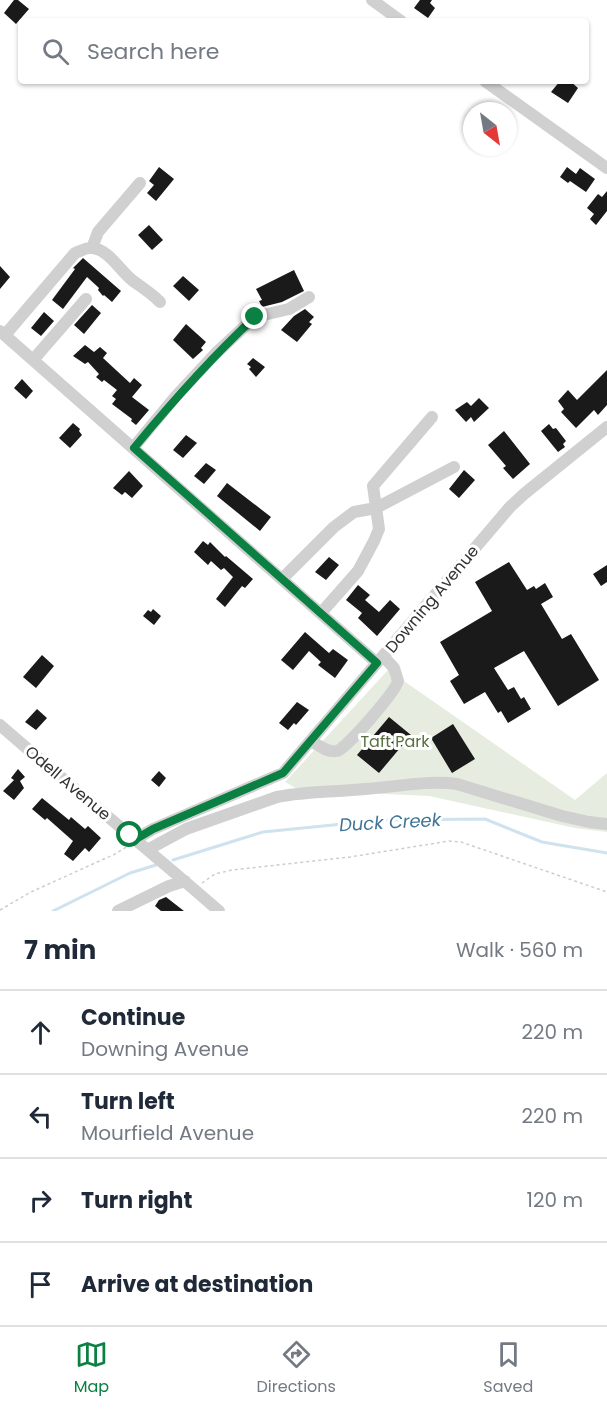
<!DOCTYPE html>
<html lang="en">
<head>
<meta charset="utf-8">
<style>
	body { margin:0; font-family:Poppins,sans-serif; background:#f6f6f7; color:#1f2937 }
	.compass { position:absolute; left:463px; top:102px; width:54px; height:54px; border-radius:50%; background:#fff; box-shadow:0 2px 4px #0004; rotate:149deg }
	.stop { position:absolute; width:18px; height:18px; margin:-14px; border:4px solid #0b8043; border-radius:50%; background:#fff }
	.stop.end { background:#0b8043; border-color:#fff; box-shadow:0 2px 6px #0008 }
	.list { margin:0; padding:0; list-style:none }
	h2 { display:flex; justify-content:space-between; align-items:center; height:78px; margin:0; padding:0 24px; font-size:26px }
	h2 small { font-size:20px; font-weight:400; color:#747a83 }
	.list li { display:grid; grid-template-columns:39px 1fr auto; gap:18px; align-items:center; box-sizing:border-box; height:84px; padding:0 24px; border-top:2px solid #e0e1e3 }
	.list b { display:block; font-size:22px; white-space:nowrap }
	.list p { margin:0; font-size:20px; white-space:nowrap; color:#747a83 }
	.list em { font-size:20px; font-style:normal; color:#747a83 }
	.icon { flex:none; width:33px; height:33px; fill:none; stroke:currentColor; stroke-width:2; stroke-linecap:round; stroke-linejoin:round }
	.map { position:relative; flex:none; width:607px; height:911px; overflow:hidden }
	.search { position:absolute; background:#fff; box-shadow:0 2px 4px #0004; left:18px; right:18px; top:18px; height:66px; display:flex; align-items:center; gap:15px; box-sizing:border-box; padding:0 21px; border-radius:6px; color:#747a83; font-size:22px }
	.sheet { height:414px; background:#fff }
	nav { display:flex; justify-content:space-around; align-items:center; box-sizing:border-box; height:84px; border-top:2px solid #e0e1e3; background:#fff; font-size:16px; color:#747a83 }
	nav a { display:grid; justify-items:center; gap:3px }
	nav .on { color:#0b8043 }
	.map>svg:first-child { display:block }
	.green { fill:#e6ecdf }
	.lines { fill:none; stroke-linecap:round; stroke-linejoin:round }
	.stream { stroke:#cfe2ee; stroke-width:3 }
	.building { fill:#1a1a1a }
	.path { stroke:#cdcdcd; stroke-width:1.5; stroke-dasharray:3 3; stroke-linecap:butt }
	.minor { stroke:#d0d0d0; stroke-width:12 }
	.route { stroke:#0b8043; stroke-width:8 }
	.labels { text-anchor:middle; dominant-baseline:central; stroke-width:6; stroke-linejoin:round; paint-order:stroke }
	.street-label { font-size:16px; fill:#333; stroke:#fff }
	.park-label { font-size:16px; fill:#56703f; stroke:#fff }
	.water-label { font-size:18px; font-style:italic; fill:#3f7597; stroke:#fff }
</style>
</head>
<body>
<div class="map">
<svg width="607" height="911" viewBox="0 0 607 911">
	<rect width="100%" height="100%" fill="#fff"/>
	<path class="green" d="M 388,670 L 575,800 L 607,773 L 607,832 L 575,828 L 429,796 L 299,790 L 285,782 Z"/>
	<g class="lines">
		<path class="stream" d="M 173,860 L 263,832 L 383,820 L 485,819 L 542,842 L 607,853
			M 53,911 L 130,873 L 156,865"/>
	</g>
	<path class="building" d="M 14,0 L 18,0 L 29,9 L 16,24 L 4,13 Z
		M 420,0 L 432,0 L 430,3 L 435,8 L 428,18 L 414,8 Z
		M 560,81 L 570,81 L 578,88 L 568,103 L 551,92 Z
		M 159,167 L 174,179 L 156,201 L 147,193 L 154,185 L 149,181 Z
		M 567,167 L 576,174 L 580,168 L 595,179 L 586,192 L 570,181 L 568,183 L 560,177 Z
		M 607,191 L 607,211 L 596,225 L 590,219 L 594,214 L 587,208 L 598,194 L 602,197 Z
		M 149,225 L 163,240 L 152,250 L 138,235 Z
		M 83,258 L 121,291 L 112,302 L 104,295 L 103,296 L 98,290 L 99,288 L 87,277 L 63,309 L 52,300 L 75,269 L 73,268 Z
		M 0,266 L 10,277 L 0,289 Z
		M 294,270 L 304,291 L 282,302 L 262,307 L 259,301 L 262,300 L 256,289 Z
		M 183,276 L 199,290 L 189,301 L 173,286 Z
		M 92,305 L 101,313 L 84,334 L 74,325 Z
		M 305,309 L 314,317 L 309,322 L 312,324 L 297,342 L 281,330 L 294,316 Z
		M 44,312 L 54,321 L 41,336 L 31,328 Z
		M 186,324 L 206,342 L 201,348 L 203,350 L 193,359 L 173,340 Z
		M 85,345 L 94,352 L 100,347 L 107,353 L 103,358 L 130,383 L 134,378 L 142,385 L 132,397 L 149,410 L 136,425 L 131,421 L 132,419 L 112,404 L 116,399 L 112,396 L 117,390 L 104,380 L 102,382 L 96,377 L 99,374 L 88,362 L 85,364 L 73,356 Z
		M 253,358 L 265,367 L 256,377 L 249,369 L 251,367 L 247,364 Z
		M 607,370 L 607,405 L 598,415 L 594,410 L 576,428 L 561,412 L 564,409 L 558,401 L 568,390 L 577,400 Z
		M 22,379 L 33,391 L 26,399 L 14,388 Z
		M 479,398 L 489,408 L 474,422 L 471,417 L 466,422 L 455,410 L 467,402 L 471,406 Z
		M 73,423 L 80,429 L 79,431 L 82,435 L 70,448 L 59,438 Z
		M 549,424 L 553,429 L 556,428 L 566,441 L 563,444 L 565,447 L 558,452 L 541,431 Z
		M 504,431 L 530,464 L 513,479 L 503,468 L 506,466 L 488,445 Z
		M 186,435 L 197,443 L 183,458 L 173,450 Z
		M 206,463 L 216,470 L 204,484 L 194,476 Z
		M 464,470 L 475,480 L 459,498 L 449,489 Z
		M 129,471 L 143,486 L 132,498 L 125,492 L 122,495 L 113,488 Z
		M 227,483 L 271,517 L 260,531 L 217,496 Z
		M 203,541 L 208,545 L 210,542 L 225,557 L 226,556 L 253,579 L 245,588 L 242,586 L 225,607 L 216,599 L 233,577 L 224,568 L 221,570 L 211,561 L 208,565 L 194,552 Z
		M 329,557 L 339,565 L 326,580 L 315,572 Z
		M 509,562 L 527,590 L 534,586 L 536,589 L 545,583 L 553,597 L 541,604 L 562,639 L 571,634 L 599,680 L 558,706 L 524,651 L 494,668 L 508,690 L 514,687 L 521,699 L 524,697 L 531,709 L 508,723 L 501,711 L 498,713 L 485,692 L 464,704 L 450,681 L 459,675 L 440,642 L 492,611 L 475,582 Z
		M 607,565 L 607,582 L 601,586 L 593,574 Z
		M 358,585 L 370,595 L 365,600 L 379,612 L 390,600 L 400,609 L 377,636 L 358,618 L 362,613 L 346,600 Z
		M 153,609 L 161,616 L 154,625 L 143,616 L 148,610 L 151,612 Z
		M 305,632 L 329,653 L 333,649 L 348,660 L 335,678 L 318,665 L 321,662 L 309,651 L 293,670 L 281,660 Z
		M 42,655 L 54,666 L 36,688 L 23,677 Z
		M 297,702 L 309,710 L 296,725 L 294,723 L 288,730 L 279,723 Z
		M 37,709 L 47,718 L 36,730 L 25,722 Z
		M 389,717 L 411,735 L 379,773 L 357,755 Z
		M 453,724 L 475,759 L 452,773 L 431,738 Z
		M 18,769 L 25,777 L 20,781 L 24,788 L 14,800 L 3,791 L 14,780 L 11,778 Z
		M 159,771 L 166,778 L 159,787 L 151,780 Z
		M 42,798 L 69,820 L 71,817 L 85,829 L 88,826 L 101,838 L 89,852 L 85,848 L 73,861 L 64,854 L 73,841 L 47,818 L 45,820 L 32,809 Z
		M 166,897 L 184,911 L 161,911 L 155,906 L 159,900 Z"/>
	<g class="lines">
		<path class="path" d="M 202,883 L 215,874 L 232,870 L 350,857 L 449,841 L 461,842 L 607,892
			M 0,910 L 31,892 L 115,854 L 128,846"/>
		<path class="minor" d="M 372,0 L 401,21
			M 485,81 L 607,168
			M 92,248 L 98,232 L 140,183
			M 0,331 L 377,663
			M 5,335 L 75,253 C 80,251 87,247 93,248 C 109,250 121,272 133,281 C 143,288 151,293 160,302
			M 33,360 L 86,299
			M 133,448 L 176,396 L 216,353 L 255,317 L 289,309 L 309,297
			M 282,579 L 334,527 L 354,512 L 376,508 L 454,467
			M 321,613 L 358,571 L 374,541 L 379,529 L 373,486 L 432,417
			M 0,725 C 72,788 147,848 219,911
			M 311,741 C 318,745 328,753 337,751 C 347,748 395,692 398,681 L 394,668 L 383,656
			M 136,839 L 153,829 L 283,773 L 510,507 L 524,494 L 607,427
			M 149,849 L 186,829 L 277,797 C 306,791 336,792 365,789 C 396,787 426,780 457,784 L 562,816 L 589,822 L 607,824
			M 118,911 L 169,886 L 185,881"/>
	</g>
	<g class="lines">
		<path class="route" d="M 130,835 L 136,839 L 153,829 L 283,773 L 377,663 L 134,448 C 172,402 211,358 255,317"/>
	</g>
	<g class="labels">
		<g class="street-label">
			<text transform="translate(432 599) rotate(-50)">Downing Avenue</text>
			<text transform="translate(68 783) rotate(40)">Odell Avenue</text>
		</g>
		<g class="park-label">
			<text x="395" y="741">Taft Park</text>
		</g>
		<g class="water-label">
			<text transform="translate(390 822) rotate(-3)">Duck Creek</text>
		</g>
	</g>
</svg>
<svg class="compass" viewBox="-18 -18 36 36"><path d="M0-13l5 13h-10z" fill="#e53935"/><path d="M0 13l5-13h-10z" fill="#747a83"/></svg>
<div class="stop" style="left:130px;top:835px"></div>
<div class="stop end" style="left:255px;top:317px"></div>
<div class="search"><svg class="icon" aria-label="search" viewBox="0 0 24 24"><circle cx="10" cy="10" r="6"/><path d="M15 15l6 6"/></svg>Search here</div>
</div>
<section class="sheet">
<h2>7 min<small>Walk · 560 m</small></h2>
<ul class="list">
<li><svg class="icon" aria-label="ahead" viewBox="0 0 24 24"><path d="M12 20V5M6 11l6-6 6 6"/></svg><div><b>Continue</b><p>Downing Avenue</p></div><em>220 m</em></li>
<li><svg class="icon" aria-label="left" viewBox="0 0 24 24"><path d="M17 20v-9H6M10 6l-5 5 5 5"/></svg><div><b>Turn left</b><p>Mourfield Avenue</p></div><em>220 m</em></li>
<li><svg class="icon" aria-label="right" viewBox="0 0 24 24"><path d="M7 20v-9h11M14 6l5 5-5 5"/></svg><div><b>Turn right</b></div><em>120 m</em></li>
<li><svg class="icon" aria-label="arrive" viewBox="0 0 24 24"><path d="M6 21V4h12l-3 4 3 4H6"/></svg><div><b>Arrive at destination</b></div></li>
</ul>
</section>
<nav>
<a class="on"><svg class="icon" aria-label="map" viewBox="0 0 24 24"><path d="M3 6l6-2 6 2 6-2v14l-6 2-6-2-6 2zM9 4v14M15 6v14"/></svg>Map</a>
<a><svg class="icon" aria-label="directions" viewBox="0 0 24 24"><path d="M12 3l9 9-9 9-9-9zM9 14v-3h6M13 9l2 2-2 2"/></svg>Directions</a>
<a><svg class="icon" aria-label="saved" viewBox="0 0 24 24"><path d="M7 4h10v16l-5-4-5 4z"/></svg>Saved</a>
</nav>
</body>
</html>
